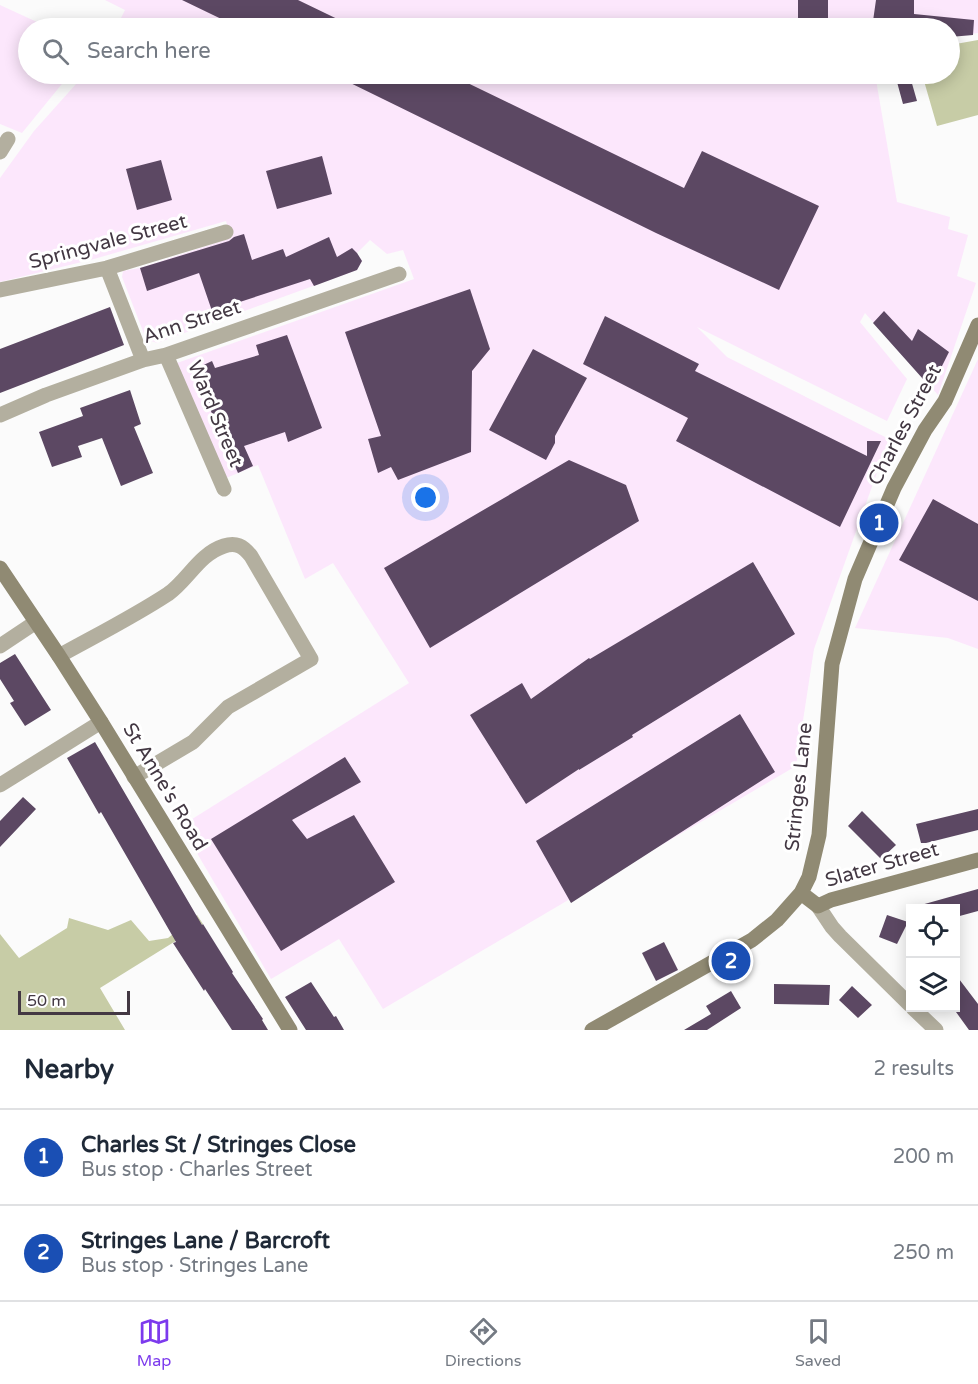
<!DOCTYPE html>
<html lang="en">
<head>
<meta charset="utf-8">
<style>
	body { margin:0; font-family:"Varela Round",sans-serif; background:#f6f6f7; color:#1f2937 }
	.controls { position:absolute; right:18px; bottom:18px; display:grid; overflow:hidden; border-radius:0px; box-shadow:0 3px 15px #0003 }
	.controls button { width:54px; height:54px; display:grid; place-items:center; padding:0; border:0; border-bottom:2px solid #e0e1e3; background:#fff; color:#1f2937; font:30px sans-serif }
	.scale { position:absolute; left:18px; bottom:15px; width:112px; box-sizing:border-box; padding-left:6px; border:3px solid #433843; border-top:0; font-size:16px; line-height:21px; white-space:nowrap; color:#433843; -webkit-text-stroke:4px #fff; paint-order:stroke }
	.you { position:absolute; left:426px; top:498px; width:21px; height:21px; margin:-15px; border:4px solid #fff; border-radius:50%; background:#1a73e8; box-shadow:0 0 0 9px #1a73e833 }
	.badge { display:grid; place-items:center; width:39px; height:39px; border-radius:50%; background:#7c3aed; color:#fff; font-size:20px; font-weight:700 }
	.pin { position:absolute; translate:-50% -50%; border:3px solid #fff; box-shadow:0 2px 6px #0006 }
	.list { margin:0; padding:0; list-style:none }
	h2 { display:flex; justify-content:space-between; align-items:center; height:78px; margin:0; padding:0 24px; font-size:26px }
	h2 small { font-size:20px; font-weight:400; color:#747a83 }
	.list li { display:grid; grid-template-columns:39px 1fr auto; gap:18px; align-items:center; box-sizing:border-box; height:96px; padding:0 24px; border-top:2px solid #e0e1e3 }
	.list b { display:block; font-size:22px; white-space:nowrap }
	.list p { margin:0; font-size:20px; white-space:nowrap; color:#747a83 }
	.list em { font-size:20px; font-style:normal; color:#747a83 }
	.icon { flex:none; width:33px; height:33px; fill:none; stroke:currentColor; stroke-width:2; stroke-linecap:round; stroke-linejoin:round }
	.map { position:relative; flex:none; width:978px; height:1030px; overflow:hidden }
	.search { position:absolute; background:#fff; box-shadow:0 3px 15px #0003; left:18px; right:18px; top:18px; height:66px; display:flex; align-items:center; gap:15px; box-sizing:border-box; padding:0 21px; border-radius:33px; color:#747a83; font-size:22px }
	.sheet { height:270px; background:#fff }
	nav { display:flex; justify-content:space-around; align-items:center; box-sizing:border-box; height:84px; border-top:2px solid #e0e1e3; background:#fff; font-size:16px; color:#747a83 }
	nav a { display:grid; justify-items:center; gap:3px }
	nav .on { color:#7c3aed }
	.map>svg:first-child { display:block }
	.built { fill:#fce7fc }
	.green { fill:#c7cca6 }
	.building { fill:#5c4863 }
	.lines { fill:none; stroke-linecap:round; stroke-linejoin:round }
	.street { stroke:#b3af9f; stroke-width:15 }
	.secondary { stroke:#908a73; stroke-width:15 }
	.labels { text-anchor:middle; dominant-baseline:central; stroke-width:6; stroke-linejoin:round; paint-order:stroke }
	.street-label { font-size:20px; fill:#433843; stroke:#fff }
</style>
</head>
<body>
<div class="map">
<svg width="978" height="1030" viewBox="0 0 978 1030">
	<rect width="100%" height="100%" fill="#fbfbfb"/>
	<path class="built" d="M 105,0 L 978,0 L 978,33 L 950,37 L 950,28 L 116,28 L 125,10 Z
		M 0,5 L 50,28 L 28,28 L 28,74 L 70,74 L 22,133 L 0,124 Z
		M 85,74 L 875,74 L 897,202 L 950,217 L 948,229 L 968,235 L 957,276 L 976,283 L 938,395 L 865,313 L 860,322 L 907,379 L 887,421 L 697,327 L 727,357 L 889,439 L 814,649 L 796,766 L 383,1009 L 339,939 L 271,979 L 181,826 L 409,683 L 333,563 L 305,579 L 258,465 L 226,478 L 177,363 L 414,279 L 403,250 L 387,254 L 370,240 L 357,253 L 362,261 L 357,270 L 157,343 L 146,339 L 122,277 L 123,271 L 140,268 L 231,238 L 226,221 L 94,259 L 0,282 L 0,178 L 34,131 Z
		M 978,359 L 978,649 L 948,638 L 855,628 Z"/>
	<path class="green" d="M 978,40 L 978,115 L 937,126 L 922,74 L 950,74 L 950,45 Z
		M 197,915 L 203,924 L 100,988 L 125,1030 L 0,1030 L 0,934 L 19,958 L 67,928 L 69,918 L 108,930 L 131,920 L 149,941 L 168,938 Z"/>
	<path class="building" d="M 182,0 L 298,0 L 356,28 L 240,28 Z
		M 798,0 L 828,0 L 828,28 L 798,28 Z
		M 876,0 L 914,0 L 914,14 L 974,20 L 973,35 L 950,37 L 950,28 L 872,28 Z
		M 332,74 L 449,74 L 684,188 L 702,151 L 819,206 L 779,290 L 656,233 Z
		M 911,80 L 917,101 L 903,104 L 897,82 Z
		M 322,156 L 332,194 L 277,209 L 266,171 Z
		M 161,160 L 172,200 L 137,210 L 126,169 Z
		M 244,234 L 252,260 L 283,249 L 286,257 L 329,237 L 337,257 L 352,248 L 357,253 L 362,261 L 357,270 L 314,286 L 310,279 L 212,311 L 199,273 L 147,291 L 140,268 L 229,241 L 234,237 Z
		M 470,289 L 490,349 L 472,371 L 471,452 L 398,480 L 391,467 L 378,473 L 368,439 L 381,436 L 345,332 Z
		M 110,307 L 124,345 L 0,393 L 0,349 Z
		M 884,311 L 912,341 L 918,329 L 949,352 L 931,388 L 873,323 Z
		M 605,316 L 699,364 L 695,371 L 867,456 L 867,441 L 881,441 L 840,527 L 676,441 L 688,418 L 583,364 Z
		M 287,335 L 322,428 L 288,442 L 285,432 L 244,446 L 253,466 L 238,473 L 193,370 L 212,361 L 215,368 L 259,355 L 256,345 Z
		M 533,349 L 587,378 L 555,436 L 555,443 L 546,460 L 489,430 Z
		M 130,390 L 141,424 L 134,427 L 153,473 L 121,486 L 102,438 L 78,446 L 82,457 L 52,467 L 39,432 L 83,416 L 80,408 Z
		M 569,460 L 626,485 L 639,521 L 430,648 L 384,568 Z
		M 933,499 L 978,524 L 978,601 L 899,560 Z
		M 753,562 L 795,634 L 632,735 L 633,737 L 579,770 L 579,769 L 526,804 L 470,715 L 522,683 L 531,699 L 589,658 L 590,659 Z
		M 15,654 L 51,710 L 25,726 L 10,703 L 14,701 L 0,679 L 0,663 Z
		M 740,714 L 775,772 L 571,903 L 536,841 Z
		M 95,742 L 202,925 L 203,924 L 233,972 L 232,973 L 263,1019 L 262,1020 L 268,1030 L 232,1030 L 205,989 L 204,991 L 173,943 L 176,942 L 101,812 L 99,814 L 67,758 Z
		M 345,757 L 361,782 L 292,820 L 307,839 L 354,815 L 395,882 L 281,951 L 211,839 Z
		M 23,797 L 36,809 L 0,847 L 0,821 Z
		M 978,809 L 978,830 L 926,843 L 921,843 L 916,824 Z
		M 862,811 L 896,845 L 881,859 L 848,826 Z
		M 978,889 L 978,911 L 956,917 L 956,909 L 921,909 L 921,905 Z
		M 887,915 L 908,922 L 897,944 L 879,937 Z
		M 664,942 L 678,970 L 656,981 L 642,953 Z
		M 956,975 L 978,1004 L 978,1030 L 969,1030 L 956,1012 Z
		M 311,982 L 334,1017 L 336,1016 L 344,1030 L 306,1030 L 285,997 Z
		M 774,984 L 830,985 L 829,1005 L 774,1004 Z
		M 852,986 L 872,1005 L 858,1018 L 839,1000 Z
		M 731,991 L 741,1008 L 707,1030 L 684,1030 L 711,1014 L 706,1006 Z"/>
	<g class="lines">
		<path class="street" d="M 0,152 L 8,139
			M 107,268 L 143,360
			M 0,290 L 107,268 L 226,232
			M 166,355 L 224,489
			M 0,415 L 46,395 L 143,360 L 166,355 L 399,274
			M 0,646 L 36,622
			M 59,656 C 95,636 133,617 168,594 C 188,580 199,554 224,546 C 236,542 243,546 251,556 L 311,659 L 228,707 L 193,742 L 134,777
			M 0,785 L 101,722
			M 818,906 L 832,927 L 840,936 L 910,1005
			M 913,1008 L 936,1030"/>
		<path class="secondary" d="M 0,568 L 59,656 L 101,722 L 290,1030
			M 801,893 L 818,906 L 831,900 L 978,860
			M 592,1030 L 752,940 L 777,920 L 801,893 L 809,877 L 819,835 L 832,664 L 855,579 L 894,488 L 925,430 L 945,401 L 978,325"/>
	</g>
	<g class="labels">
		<g class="street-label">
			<text transform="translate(108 242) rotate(-15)">Springvale Street</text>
			<text transform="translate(192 322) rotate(-18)">Ann Street</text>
			<text transform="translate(215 414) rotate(67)">Ward Street</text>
			<text transform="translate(905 425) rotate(-62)">Charles Street</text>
			<text transform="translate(165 787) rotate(59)">St Anne's Road</text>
			<text transform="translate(799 787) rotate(-84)">Stringes Lane</text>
			<text transform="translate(882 865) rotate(-16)">Slater Street</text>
		</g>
	</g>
</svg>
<div class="controls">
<button><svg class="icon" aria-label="locate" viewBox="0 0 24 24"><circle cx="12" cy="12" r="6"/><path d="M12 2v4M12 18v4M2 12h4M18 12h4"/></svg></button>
<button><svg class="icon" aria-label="layers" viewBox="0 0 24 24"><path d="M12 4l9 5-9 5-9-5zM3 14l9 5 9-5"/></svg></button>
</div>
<div class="scale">50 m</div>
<div class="you"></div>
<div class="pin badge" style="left:879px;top:523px;background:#1a4fb4">1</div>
<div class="pin badge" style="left:731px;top:961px;background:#1a4fb4">2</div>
<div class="search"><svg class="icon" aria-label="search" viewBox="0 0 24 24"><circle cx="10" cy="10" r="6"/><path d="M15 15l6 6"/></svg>Search here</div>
</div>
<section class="sheet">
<h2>Nearby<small>2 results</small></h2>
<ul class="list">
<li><span class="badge" style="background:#1a4fb4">1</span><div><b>Charles St / Stringes Close</b><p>Bus stop · Charles Street</p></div><em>200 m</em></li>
<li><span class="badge" style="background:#1a4fb4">2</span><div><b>Stringes Lane / Barcroft</b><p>Bus stop · Stringes Lane</p></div><em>250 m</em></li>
</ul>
</section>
<nav>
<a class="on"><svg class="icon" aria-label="map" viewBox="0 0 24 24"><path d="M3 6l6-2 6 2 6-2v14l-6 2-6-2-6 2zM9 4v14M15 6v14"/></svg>Map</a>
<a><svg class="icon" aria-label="directions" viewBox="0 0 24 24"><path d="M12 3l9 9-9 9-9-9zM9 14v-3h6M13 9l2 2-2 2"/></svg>Directions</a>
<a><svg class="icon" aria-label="saved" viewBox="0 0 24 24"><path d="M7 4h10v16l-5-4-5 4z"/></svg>Saved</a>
</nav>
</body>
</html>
